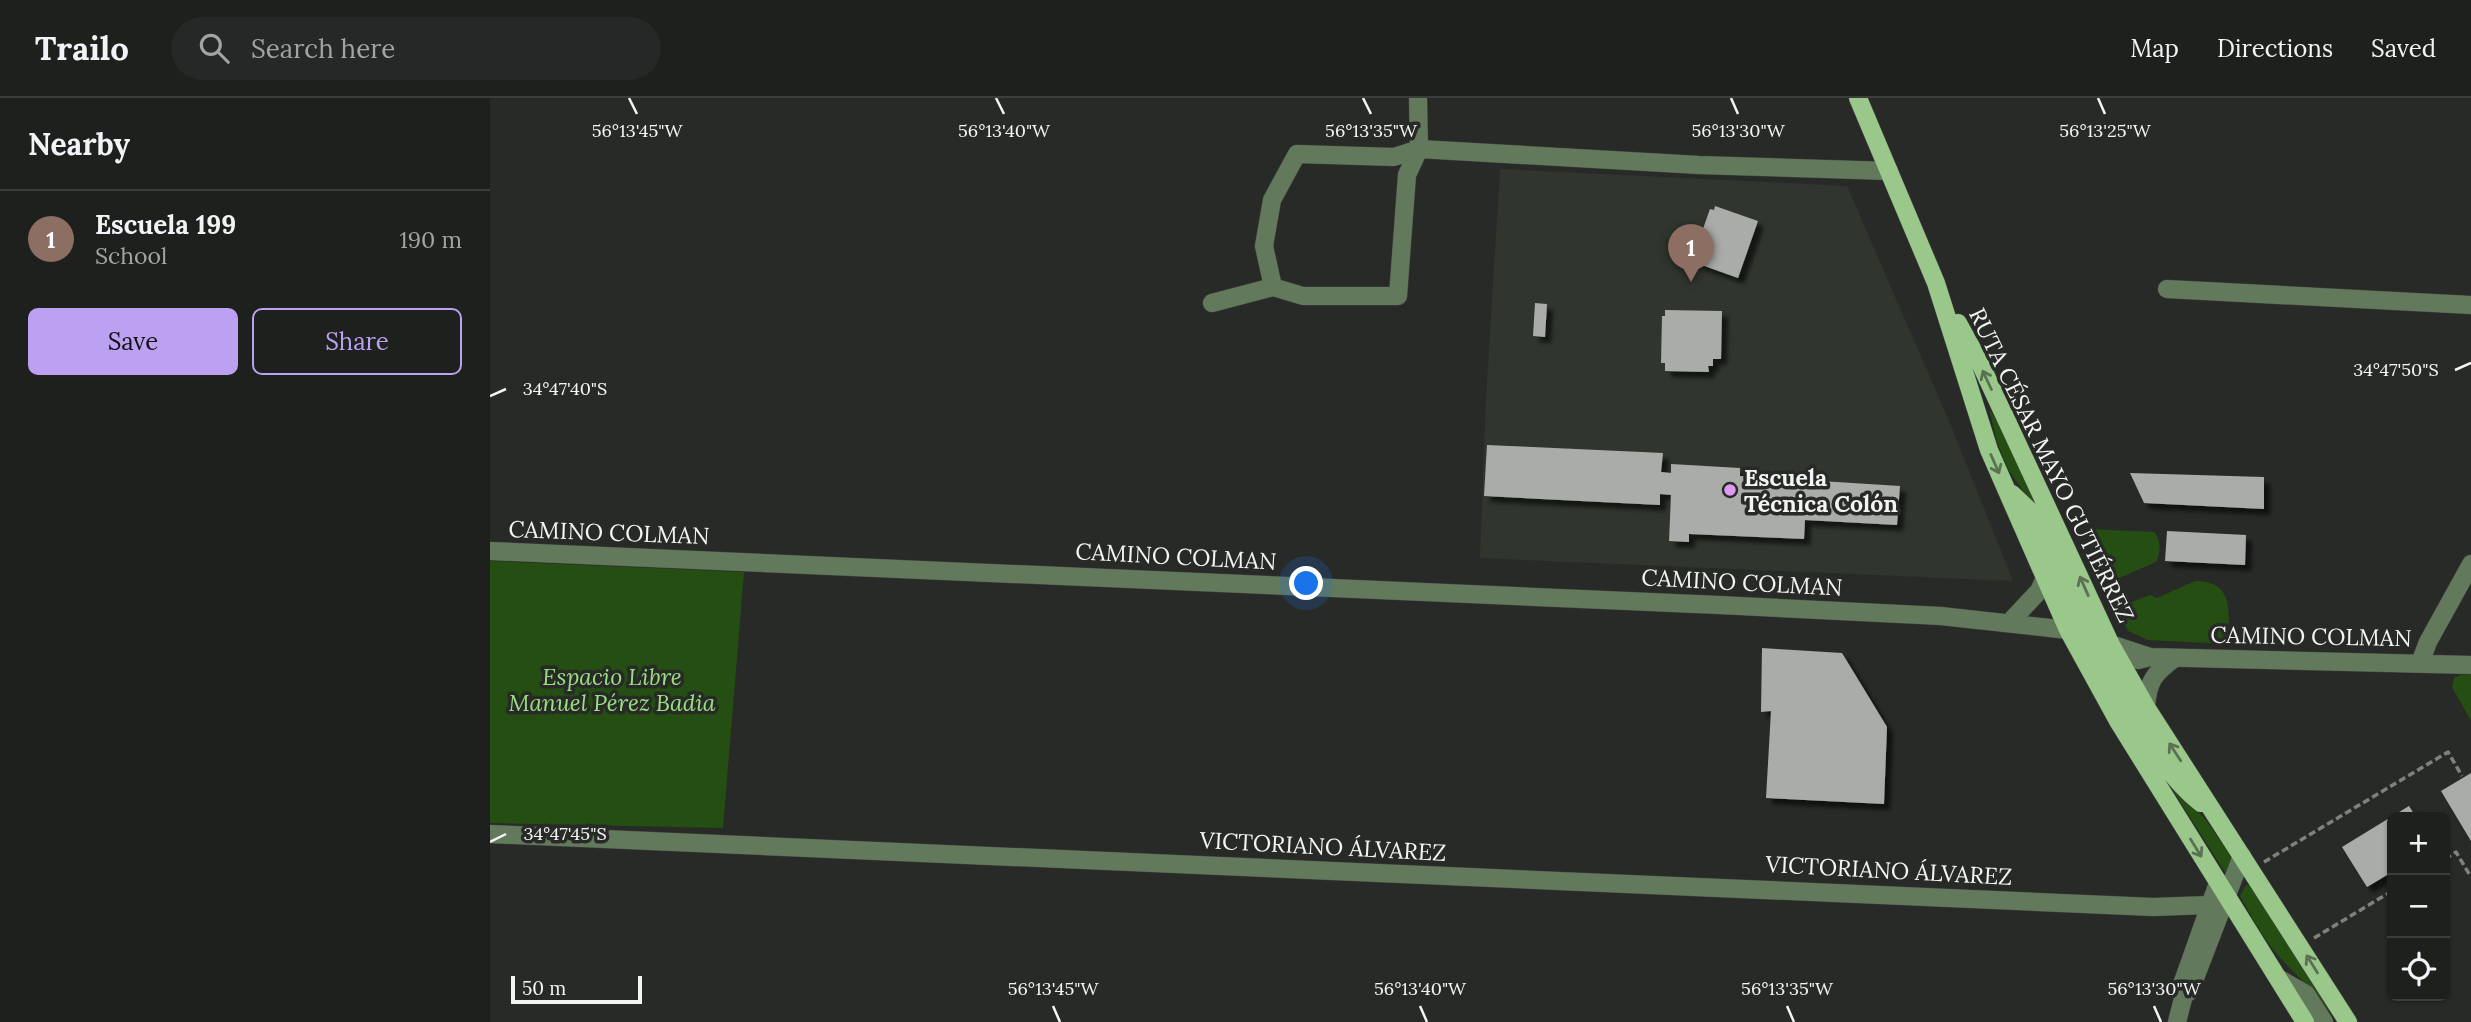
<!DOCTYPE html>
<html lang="en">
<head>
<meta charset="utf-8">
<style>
	body { margin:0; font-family:Lora,serif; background:#262827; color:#f1f3f6 }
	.controls { position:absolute; right:21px; bottom:21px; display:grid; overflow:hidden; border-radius:10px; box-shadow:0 2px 5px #0004 }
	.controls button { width:63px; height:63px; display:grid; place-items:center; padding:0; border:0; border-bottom:2px solid #3c3e3c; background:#1e201e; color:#f1f3f6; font:35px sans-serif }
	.scale { position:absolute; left:21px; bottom:18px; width:131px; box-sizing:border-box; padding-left:7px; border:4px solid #f3f4f3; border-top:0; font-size:19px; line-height:24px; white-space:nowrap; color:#f3f4f3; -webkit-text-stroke:5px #282a28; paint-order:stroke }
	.you { position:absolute; left:817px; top:486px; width:24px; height:24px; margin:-18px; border:5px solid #fff; border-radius:50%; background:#1a73e8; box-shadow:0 0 0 10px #1a73e833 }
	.badge { display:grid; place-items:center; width:46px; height:46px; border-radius:50%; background:#bca0f2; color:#fff; font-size:23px; font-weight:700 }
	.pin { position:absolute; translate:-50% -58px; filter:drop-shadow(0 2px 4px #0008) }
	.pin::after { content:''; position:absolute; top:37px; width:24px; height:21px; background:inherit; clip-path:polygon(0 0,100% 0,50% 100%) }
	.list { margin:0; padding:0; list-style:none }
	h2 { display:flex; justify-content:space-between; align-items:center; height:91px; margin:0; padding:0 28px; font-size:30px }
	h2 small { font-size:23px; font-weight:400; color:#a1a3a4 }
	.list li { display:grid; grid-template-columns:46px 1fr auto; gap:21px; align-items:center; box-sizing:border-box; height:98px; padding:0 28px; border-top:2px solid #3c3e3c }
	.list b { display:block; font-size:26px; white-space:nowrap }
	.list p { margin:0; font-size:23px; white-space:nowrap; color:#a1a3a4 }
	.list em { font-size:23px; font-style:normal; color:#a1a3a4 }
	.actions { display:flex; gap:14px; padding:21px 28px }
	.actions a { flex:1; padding:16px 0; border:2px solid #bca0f2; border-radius:10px; text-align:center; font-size:24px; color:#bca0f2 }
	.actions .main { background:#bca0f2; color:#111 }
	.icon { flex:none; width:38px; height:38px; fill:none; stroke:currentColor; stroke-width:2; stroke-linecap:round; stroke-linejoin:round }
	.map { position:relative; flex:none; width:1981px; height:924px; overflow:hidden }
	header { display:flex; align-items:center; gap:42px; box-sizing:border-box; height:98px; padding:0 35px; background:#1e201e; border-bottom:2px solid #3c3e3c }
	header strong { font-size:33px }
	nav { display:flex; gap:38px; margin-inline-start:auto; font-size:24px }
	.search { width:490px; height:63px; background:#262827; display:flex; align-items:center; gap:18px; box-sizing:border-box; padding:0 24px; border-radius:38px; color:#a1a3a4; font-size:26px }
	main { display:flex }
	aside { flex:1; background:#1e201e }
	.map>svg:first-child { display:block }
	.built { fill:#30362e }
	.green { fill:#254e13 }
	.building { fill:#aaaca9; filter:url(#shadow) }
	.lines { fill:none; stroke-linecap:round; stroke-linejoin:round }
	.minor-casing { stroke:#444644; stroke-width:19 }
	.major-casing { stroke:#444644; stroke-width:19 }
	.path { stroke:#7f817f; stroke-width:3.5; stroke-dasharray:7 3.5; stroke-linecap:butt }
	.minor { stroke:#63795b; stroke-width:18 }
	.major { stroke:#9ac88a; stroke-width:18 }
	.oneway { stroke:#5b7154 }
	.ticks { fill:none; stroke:#f3f4f3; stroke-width:2.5 }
	.poi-dot { fill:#dd99f3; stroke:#282a28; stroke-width:2.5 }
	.labels { text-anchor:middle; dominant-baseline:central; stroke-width:7; stroke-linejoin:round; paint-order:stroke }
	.street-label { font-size:23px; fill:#f3f4f3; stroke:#282a28 }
	.poi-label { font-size:23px; font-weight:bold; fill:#f3f4f3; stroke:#282a28; text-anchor:start }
	.park-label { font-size:23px; font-style:italic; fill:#99df7f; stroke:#282a28 }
	.ticks-label { font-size:18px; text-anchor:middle; fill:#f3f4f3; stroke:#282a28; stroke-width:7; stroke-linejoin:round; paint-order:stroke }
</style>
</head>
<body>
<header>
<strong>Trailo</strong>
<div class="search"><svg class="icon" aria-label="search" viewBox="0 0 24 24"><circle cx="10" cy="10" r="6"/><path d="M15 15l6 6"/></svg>Search here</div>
<nav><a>Map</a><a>Directions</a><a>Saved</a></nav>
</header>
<main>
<aside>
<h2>Nearby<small></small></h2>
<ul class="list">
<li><span class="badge" style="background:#8d6e63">1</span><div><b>Escuela 199</b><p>School</p></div><em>190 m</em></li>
</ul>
<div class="actions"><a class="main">Save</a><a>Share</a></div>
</aside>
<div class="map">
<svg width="1981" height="924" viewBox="0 0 1981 924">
	<defs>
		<filter id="shadow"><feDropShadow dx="6" dy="6" stdDeviation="2" flood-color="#0009"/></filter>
	</defs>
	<rect width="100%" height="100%" fill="#282a28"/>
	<path class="built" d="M 1010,71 L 1357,88 L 1459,323 L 1523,483 L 990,460 L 996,302 Z"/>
	<path class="green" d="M 1499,310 L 1521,347 L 1576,470 L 1547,413 L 1518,371 L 1507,344 Z
		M 1598,431 L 1664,434 C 1671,441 1671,455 1666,464 L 1620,484 L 1596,434 Z
		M 0,463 L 254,474 L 233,730 L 0,725 Z
		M 1705,483 C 1746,483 1739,517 1737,546 L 1658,542 L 1638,533 L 1627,510 L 1660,497 L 1667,500 Z
		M 1970,577 L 1981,577 L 1981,623 L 1962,589 L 1964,580 Z
		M 1636,618 L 1692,698 L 1716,722 L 1740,757 L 1742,762 L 1736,776 Z
		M 1756,787 L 1759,787 L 1850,924 L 1847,924 C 1829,896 1803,876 1782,850 C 1769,834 1760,815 1750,798 Z"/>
	<path class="building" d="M 1225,108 L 1268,123 L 1248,180 L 1206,165 L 1207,160 L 1203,159 L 1220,111 L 1224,112 Z
		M 1045,205 L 1057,206 L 1055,239 L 1043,238 Z
		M 1175,212 L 1232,213 L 1231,261 L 1223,261 L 1223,268 L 1218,268 L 1219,274 L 1175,273 L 1175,265 L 1171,265 L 1172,218 L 1175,218 Z
		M 997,347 L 1173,355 L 1171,374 L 1181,375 L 1181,366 L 1250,370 L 1250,378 L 1410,388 L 1407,427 L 1315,422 L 1314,441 L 1199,436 L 1199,444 L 1179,443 L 1181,397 L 1170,396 L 1170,407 L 994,398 Z
		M 1640,375 L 1774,379 L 1774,411 L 1654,405 Z
		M 1677,433 L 1756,437 L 1755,467 L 1675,463 Z
		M 1272,550 L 1352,555 L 1397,629 L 1394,706 L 1276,700 L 1281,613 L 1271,614 Z
		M 1981,675 L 1981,743 L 1951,693 Z
		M 1919,708 L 1926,719 L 1902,719 L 1902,774 L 1877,789 L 1852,749 Z"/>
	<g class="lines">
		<g class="minor-casing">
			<path id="minor" d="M 783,189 L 813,198 L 908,198 L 917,77 L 929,51 L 928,0
				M 1677,191 L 1981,207
				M 722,205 L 783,189 L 774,148 L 782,102 L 807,56 L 904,59 L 929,51 L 1209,67 L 1399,73
				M 0,453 L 1229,507 L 1451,518 L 1578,532 L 1660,559
				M 1519,525 L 1549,493 L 1555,480
				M 1648,562 L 1660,559 L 1981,567
				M 1930,565 L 1938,544 L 1981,466
				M 1656,609 C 1658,583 1664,575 1685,560
				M 0,736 L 1663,809 L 1719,807
				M 1788,880 L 1816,896 L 1834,924
				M 1694,897 L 1700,893 L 1752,758
				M 1687,924 L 1694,897 L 1691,889 L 1728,785"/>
		</g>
		<g class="major-casing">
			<path id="major" d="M 1368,0 L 1446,185 L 1499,352 L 1578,532 L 1628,623 L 1815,924
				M 1468,225 L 1490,265 L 1621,547 L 1656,609 L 1858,924
				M 1522,396 L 1543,416 L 1593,525 L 1616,543
				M 1587,538 C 1608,551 1620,576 1632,597 C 1654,635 1676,678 1711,705"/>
		</g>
		<path class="path" d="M 1955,761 L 1966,754 L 1981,779
			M 1774,764 L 1958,654 L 1972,678
			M 1824,840 L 1902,793"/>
		<use href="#minor" class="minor"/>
		<use href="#major" class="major"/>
	</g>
	<defs><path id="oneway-shaft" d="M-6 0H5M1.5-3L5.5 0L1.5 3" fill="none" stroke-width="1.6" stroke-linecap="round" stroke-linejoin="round" transform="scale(1.75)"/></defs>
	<g class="oneway">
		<use href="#oneway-shaft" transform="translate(1497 282) rotate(-115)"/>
		<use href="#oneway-shaft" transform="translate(1505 366) rotate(66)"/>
		<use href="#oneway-shaft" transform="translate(1594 488) rotate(-114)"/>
		<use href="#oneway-shaft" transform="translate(1685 654) rotate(-123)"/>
		<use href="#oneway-shaft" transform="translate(1706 750) rotate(58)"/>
		<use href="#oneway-shaft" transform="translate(1822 866) rotate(-122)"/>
	</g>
	<path class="ticks" d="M 139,0 L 147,16M 506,0 L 514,16M 873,0 L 881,16M 1241,0 L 1248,16M 1608,0 L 1615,16M 1965,272 L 1981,265M 0,298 L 16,291M 0,744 L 16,736M 563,908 L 570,924M 930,908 L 937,924M 1297,908 L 1304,924M 1664,908 L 1671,924"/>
	<circle class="poi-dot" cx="1240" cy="392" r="7"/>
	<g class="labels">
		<g class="street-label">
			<text transform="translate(1562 367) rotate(64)">RUTA CÉSAR MAYO GUTIÉRREZ</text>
			<text transform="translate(119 434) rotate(2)">CAMINO COLMAN</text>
			<text transform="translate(686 458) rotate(3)">CAMINO COLMAN</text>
			<text transform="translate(1252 484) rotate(3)">CAMINO COLMAN</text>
			<text transform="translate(1821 538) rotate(1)">CAMINO COLMAN</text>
			<text transform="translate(833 748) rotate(3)">VICTORIANO ÁLVAREZ</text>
			<text transform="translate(1399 772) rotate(3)">VICTORIANO ÁLVAREZ</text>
		</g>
		<g class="poi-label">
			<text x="1254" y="379">Escuela<tspan x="1254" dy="26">Técnica Colón</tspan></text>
		</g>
		<g class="park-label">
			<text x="122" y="578">Espacio Libre<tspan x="122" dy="26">Manuel Pérez Badia</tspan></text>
		</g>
	</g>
	<g class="ticks-label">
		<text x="1615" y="39">56°13'25"W</text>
		<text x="147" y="39">56°13'45"W</text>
		<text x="514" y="39">56°13'40"W</text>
		<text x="881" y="39">56°13'35"W</text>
		<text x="1248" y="39">56°13'30"W</text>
		<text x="1906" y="278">34°47'50"S</text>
		<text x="75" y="297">34°47'40"S</text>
		<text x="75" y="742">34°47'45"S</text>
		<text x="563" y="897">56°13'45"W</text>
		<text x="930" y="897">56°13'40"W</text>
		<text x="1297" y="897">56°13'35"W</text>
		<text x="1664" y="897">56°13'30"W</text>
	</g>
</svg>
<div class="controls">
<button>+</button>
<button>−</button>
<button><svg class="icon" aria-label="locate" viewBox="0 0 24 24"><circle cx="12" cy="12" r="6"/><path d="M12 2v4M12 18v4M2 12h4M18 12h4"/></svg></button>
</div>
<div class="scale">50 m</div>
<div class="you"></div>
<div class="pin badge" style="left:1201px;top:184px;background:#8d6e63">1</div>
</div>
</main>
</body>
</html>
